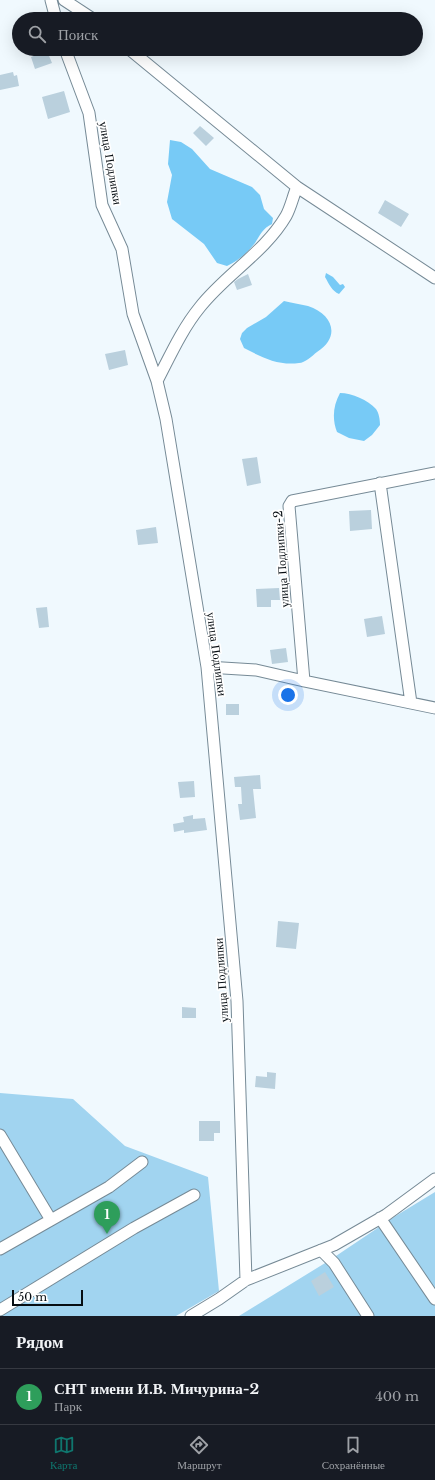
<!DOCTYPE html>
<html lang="ru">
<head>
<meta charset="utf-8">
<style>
	body { margin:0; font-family:"Libre Baskerville",serif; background:#20242c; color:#f1f3f6 }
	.scale { position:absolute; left:12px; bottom:10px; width:71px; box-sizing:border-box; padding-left:4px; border:2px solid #070e13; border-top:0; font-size:11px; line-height:14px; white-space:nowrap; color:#070e13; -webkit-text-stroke:3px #fff; paint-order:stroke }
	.you { position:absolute; left:288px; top:695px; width:14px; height:14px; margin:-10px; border:3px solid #fff; border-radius:50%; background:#1a73e8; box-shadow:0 0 0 6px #1a73e833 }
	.badge { display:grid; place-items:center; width:26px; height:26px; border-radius:50%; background:#0f766e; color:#fff; font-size:13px; font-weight:700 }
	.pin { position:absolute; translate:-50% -33px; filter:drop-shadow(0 1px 2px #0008) }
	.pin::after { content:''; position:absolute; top:21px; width:14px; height:12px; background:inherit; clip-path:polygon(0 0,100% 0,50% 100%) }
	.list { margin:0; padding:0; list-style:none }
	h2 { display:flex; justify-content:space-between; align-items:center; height:52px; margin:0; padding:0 16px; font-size:17px }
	h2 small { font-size:13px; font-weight:400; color:#9ea1a6 }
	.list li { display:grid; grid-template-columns:26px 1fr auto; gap:12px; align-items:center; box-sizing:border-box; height:56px; padding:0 16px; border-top:1px solid #363941 }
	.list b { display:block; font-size:15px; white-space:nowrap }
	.list p { margin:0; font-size:13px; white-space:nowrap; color:#9ea1a6 }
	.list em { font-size:13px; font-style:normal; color:#9ea1a6 }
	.icon { flex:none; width:22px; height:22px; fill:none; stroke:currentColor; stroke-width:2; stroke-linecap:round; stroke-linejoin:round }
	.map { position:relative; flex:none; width:435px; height:1316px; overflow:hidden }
	.search { position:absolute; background:#171b24; box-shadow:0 4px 16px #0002; left:12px; right:12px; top:12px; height:44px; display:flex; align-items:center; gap:10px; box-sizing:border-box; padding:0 14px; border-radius:22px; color:#9ea1a6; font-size:15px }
	.sheet { height:108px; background:#171b24 }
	nav { display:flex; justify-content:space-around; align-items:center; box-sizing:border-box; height:56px; border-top:1px solid #363941; background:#171b24; font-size:11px; color:#9ea1a6 }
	nav a { display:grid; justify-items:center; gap:2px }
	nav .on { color:#0f766e }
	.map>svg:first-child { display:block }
	.green { fill:#a1d4f0 }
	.water { fill:#77caf6 }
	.building { fill:#bad0dd }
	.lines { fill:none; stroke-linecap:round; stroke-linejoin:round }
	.minor-casing { stroke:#768a96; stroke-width:13 }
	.minor { stroke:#fff; stroke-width:11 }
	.labels { text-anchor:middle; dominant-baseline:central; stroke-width:3.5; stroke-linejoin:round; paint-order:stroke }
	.street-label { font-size:12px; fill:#070e13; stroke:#fff }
</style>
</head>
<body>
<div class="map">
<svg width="435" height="1316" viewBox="0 0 435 1316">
	<rect width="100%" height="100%" fill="#f0f9fe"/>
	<path class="green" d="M 0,1093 L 73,1099 L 125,1146 L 208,1177 L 219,1291 L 176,1316 L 0,1316 Z
		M 435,1192 L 435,1316 L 239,1316 L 330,1260 L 394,1217 Z"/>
	<path class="water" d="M 170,140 L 181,142 L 192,149 L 210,169 L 252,187 L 260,195 L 264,209 L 273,218 L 272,224 C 263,228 260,235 255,243 C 247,253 238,261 227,266 L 217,263 L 204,244 L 172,219 L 167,202 L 172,175 L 168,164 Z
		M 326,273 L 333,277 L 340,285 L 343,284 L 345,287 L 339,294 C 332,291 329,284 325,277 Z
		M 284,301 C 291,303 300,304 308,306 C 333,314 341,337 317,352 C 312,356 305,363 299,363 C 279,366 261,357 244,348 L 240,339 L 242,333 L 247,328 L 266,317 Z
		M 340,393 C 352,393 368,400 376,409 C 379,413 380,420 380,425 L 372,435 L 364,441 L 349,438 L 337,432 C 332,419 333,406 340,393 Z"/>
	<path class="building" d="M 47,51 L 52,63 L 35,69 L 31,57 Z
		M 13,72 L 14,76 L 17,75 L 19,86 L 0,90 L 0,75 Z
		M 64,91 L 70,112 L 48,119 L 42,97 Z
		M 200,126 L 214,138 L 206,146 L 193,133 Z
		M 385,200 L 409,214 L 401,227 L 378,213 Z
		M 248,274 L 252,285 L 237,290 L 234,282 L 238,279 Z
		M 125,350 L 128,365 L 109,370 L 105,354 Z
		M 257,457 L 261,483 L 247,486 L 242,459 Z
		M 371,510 L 372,529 L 350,531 L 349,511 Z
		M 156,527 L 158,543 L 138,545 L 136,530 Z
		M 279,588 L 280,600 L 271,600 L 271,607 L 257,607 L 256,589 Z
		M 47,607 L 49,627 L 39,628 L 36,608 Z
		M 382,616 L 385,634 L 367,637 L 364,619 Z
		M 286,648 L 288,662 L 272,664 L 270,650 Z
		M 226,704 L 239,704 L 239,715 L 226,715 Z
		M 260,775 L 261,789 L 253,789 L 256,818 L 240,820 L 238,804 L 242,804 L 241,787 L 235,787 L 234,777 Z
		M 194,781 L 195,797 L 180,798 L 178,782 Z
		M 193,815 L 193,819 L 205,818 L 207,830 L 184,833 L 184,830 L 174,832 L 173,824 L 184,822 L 183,817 Z
		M 278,921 L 299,923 L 296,949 L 276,947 Z
		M 182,1007 L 196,1008 L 196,1018 L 182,1018 Z
		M 267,1072 L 276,1073 L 275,1089 L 255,1087 L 256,1076 L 267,1077 Z
		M 199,1121 L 220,1121 L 220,1133 L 214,1133 L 214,1141 L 199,1141 Z
		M 325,1272 L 334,1287 L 319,1296 L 311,1281 Z"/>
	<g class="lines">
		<g class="minor-casing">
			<path id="minor" d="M 51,0 L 56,19
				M 64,0 L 93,19
				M 65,49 L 89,113 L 102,205 L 122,249 L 133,314 L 157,381 L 166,419 L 207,667 L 237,1001 L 246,1280
				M 129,49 L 297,187 L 435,278
				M 157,381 C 170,356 182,329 200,307 C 226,274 265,252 286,216 C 291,207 293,196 297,187
				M 380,483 L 411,703
				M 207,667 L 256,670 L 304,681 L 435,708
				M 304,681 L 289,506 L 292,501 L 435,473
				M 0,1135 L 51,1220
				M 380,1218 L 435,1299
				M 0,1249 L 109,1187 L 142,1162
				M 321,1250 L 334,1263 L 368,1316
				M 0,1310 L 134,1228 L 194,1195
				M 191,1316 L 219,1299 L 246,1280 L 334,1245 L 386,1215 L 435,1179"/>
		</g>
		<use href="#minor" class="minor"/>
	</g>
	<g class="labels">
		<g class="street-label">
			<text transform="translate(111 163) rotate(80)">улица Подлипки</text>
			<text transform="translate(281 559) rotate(-94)">улица Подлипки-2</text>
			<text transform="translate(217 654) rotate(82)">улица Подлипки</text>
			<text transform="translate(221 980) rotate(-94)">улица Подлипки</text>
		</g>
	</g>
</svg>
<div class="scale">50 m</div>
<div class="you"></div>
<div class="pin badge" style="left:107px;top:1234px;background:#2e9e5b">1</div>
<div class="search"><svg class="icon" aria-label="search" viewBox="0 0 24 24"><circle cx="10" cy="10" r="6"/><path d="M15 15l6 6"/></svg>Поиск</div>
</div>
<section class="sheet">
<h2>Рядом<small></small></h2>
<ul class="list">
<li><span class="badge" style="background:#2e9e5b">1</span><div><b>СНТ имени И.В. Мичурина-2</b><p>Парк</p></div><em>400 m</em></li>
</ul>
</section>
<nav>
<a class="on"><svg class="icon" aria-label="map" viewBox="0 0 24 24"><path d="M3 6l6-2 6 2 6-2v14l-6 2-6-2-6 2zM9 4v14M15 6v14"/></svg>Карта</a>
<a><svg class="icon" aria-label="directions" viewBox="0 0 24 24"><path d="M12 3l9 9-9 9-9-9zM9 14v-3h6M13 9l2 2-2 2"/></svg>Маршрут</a>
<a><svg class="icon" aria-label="saved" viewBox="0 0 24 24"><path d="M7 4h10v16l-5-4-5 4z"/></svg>Сохранённые</a>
</nav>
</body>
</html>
